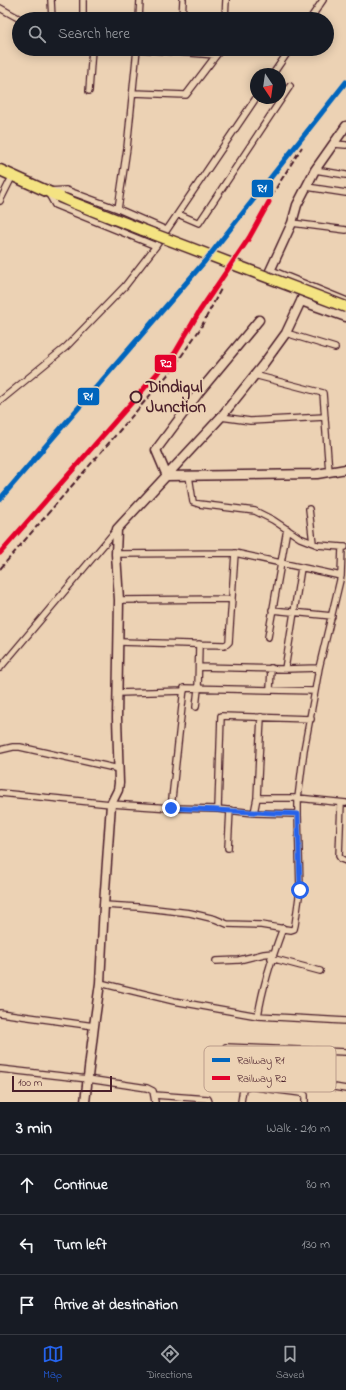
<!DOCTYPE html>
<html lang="en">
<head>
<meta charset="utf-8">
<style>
	body { margin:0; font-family:"Indie Flower",sans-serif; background:#20242c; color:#f1f3f6 }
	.compass { position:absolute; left:250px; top:68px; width:36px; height:36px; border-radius:50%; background:#171b24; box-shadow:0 2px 10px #0003; rotate:167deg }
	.scale { position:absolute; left:12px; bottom:10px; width:100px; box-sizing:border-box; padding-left:4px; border:2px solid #4a1f2b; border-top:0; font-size:11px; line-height:14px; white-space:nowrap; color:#4a1f2b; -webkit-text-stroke:3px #ecd2b4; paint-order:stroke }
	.stop { position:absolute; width:12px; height:12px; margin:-9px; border:3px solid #2563eb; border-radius:50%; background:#fff }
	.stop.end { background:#2563eb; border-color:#fff; box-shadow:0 1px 4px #0008 }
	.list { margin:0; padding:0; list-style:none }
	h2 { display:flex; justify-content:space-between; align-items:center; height:52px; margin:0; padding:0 16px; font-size:17px }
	h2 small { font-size:13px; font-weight:400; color:#9ea1a6 }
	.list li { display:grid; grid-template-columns:26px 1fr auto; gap:12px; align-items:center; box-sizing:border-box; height:60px; padding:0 16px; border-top:1px solid #363941 }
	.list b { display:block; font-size:15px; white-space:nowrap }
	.list em { font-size:13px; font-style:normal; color:#9ea1a6 }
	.icon { flex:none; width:22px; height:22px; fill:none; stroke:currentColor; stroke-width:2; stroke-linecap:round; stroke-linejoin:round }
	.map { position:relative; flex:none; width:346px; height:1102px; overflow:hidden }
	.search { position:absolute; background:#171b24; box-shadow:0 2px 10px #0003; left:12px; right:12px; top:12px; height:44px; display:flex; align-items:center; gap:10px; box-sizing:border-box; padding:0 14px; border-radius:22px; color:#9ea1a6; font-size:15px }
	.sheet { height:232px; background:#171b24 }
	nav { display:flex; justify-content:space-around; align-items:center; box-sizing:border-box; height:56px; border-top:1px solid #363941; background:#171b24; font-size:11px; color:#9ea1a6 }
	nav a { display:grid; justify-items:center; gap:2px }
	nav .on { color:#2563eb }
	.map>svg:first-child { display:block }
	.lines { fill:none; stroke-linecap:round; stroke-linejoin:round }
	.street-casing { stroke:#4a1f2b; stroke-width:8 }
	.secondary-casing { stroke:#4a1f2b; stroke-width:11 }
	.highway-casing { stroke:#4a1f2b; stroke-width:13 }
	.street { stroke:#ecd2b4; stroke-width:5.5 }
	.secondary { stroke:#ecd2b4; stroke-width:8 }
	.highway { stroke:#f4e382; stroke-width:10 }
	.rail { stroke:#4a1f2b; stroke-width:2; stroke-dasharray:6 3; stroke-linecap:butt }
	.highway-bridge-casing { stroke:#4a1f2b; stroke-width:13; stroke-linecap:butt }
	.highway-bridge { stroke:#f4e382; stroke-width:10 }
	.rail-1-casing { stroke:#ecd2b4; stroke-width:8 }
	.rail-2-casing { stroke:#ecd2b4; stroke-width:8 }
	.rail-1 { stroke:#0065bd; stroke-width:5 }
	.rail-2 { stroke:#e4002b; stroke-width:5 }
	.route { stroke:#2563eb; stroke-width:5 }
	.stop-dot { fill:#ecd2b4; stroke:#4a1f2b; stroke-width:2 }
	.labels { text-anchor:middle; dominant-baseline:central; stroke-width:4; stroke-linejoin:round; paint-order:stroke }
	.stop-label { font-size:17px; font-weight:bold; fill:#4a1f2b; stroke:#ecd2b4; text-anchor:start }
	.key { fill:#ecd2b4; stroke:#bb9c8b; stroke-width:1 }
	.key-label { font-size:11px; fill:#4a1f2b }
	.line-badge { stroke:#ecd2b4; stroke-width:1.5 }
	.badge-label { font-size:11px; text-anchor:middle; font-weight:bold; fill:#fff }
</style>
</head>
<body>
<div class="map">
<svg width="346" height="1102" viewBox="0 0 346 1102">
	<rect width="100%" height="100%" fill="#ecd2b4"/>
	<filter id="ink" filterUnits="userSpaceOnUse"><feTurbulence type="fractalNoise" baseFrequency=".025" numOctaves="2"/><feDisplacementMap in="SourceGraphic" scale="8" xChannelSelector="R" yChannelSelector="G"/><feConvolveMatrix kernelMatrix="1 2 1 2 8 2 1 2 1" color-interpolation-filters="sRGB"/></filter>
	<g filter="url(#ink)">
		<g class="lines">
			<g class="street-casing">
				<path id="street" d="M 51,0 L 52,19
					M 0,8 L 20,19
					M 83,14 L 83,0
					M 139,19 L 140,0
					M 182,19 L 183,0
					M 225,19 L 226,0
					M 310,19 L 323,0
					M 142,49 L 215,55
					M 273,74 L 290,49
					M 89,91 L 92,49
					M 133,93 L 186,95 L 221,49
					M 334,144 L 346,145
					M 315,170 L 346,175
					M 307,187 L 346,193
					M 0,201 L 13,175
					M 118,209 L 127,148 L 137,49
					M 178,214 L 199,223 L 290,86
					M 292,223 L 346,230
					M 156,246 L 256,98
					M 286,333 L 335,348
					M 254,375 L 323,393 L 329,472
					M 0,401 L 66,347 L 125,286 L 156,246 L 55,205 L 47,191 L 66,190 L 118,209 L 166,230
					M 221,417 L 250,421 L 325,417
					M 189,476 L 193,502 L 199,504 L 255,511 L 273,520 L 300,538 L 318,545 L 342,547
					M 309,509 L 313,543
					M 235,553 L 341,576
					M 116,554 L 235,553 L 229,642 L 227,644 L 224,645 L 119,642
					M 119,600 L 232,599
					M 272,610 L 332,616
					M 268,637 L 287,529
					M 199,667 L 285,669 L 319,668
					M 0,668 L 117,529
					M 285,669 L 301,568
					M 270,690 L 271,668
					M 315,691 L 319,668 L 341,576 L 342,547 L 345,547
					M 118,693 L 184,691
					M 196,707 L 198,689 L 199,644
					M 0,750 L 13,747 L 20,747 L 119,769
					M 0,793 L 111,804 L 171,808 L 218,809 L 254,813 L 298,814 L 298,798 L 346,803
					M 341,803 L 339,856 L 341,859 L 346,861
					M 171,808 L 184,688 L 315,691 L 304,750 L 298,798 L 257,798
					M 218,809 L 221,716 L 311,719
					M 254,813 L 257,798 L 261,717
					M 228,848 L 230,810
					M 104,905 L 138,907 L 190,913 L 215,919 L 227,924 L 261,925 L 291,930 L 294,929 L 295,925 L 300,890 L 298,814
					M 271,958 L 320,971
					M 216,961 L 239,960 L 264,954 L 273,953
					M 100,983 L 174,1001 L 258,1016 L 346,1021
					M 0,1013 L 94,1026
					M 258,1016 C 263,985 272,957 283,928
					M 226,1047 L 346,1052
					M 0,1069 L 88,1079 L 147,1088 L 153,1091 L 155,1102
					M 316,1084 L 346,1089
					M 154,1095 L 208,1099 L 209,1102
					M 241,1102 L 243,1089 L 244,1087 L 248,1086 L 301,1093 L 305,1095 L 305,1102"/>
			</g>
			<g class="secondary-casing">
				<path id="secondary" d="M 346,126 L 315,170 L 297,205 L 292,223 L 270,271 L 346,302
					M 301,301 L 346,317
					M 259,320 L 200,391 L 156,450 L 167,476 L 317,474 L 346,469
					M 85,1102 L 94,1026 L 100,983 L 104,905 L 111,804 L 118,790 L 119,783 L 117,718 L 119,600 L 116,554 L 117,529 L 221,417 L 262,366 L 286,333 L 301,301 L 307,286"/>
			</g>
			<g class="highway-casing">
				<path id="highway" d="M 0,170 L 71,202 L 143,230"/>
			</g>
			<use href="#street" class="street"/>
			<use href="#secondary" class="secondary"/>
			<use href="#highway" class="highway"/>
			<path class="rail" d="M 0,553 L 175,353 L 199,312 L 249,238 L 278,185 L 302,147
				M 0,569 L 171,371 L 200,329 L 222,287"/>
			<g class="highway-bridge-casing">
				<path id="highway-bridge" d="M 143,230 L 346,307"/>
			</g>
			<use href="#highway-bridge" class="highway-bridge"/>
			<g class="rail-1-casing">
				<path id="rail-1" d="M 0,499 L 205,261 L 346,82"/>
			</g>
			<g class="rail-2-casing">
				<path id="rail-2" d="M 0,553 L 175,353 L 199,312 L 249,238 L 269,202"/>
			</g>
			<use href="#rail-1" class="rail-1"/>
			<use href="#rail-2" class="rail-2"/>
		</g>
	</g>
	<g class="lines" filter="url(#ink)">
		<path class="route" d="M 171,808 C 213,809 255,813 298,814 L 300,890"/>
	</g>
	<circle class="stop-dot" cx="136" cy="397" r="5.5"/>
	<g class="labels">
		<g class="stop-label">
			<text x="146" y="387">Dindigul<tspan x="146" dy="20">Junction</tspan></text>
		</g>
	</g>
	<rect x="204" y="1046" width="132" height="46" rx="6" class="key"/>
	<rect x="212" y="1058" width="18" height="4" fill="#0065bd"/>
	<rect x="212" y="1076" width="18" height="4" fill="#e4002b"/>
	<g class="key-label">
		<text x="237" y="1064">Railway R1</text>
		<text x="237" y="1082">Railway R2</text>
	</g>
	<g class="line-badge">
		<rect x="251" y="179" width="23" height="19" rx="4" fill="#0065bd"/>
		<rect x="154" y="354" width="23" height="19" rx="4" fill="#e4002b"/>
		<rect x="77" y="387" width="23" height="19" rx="4" fill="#0065bd"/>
	</g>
	<g class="badge-label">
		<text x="262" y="192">R1</text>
		<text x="166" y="367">R2</text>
		<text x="88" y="400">R1</text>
	</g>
</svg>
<svg class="compass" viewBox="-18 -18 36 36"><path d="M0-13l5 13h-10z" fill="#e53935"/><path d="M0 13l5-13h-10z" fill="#9ea1a6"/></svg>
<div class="scale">100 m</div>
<div class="stop" style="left:300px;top:890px"></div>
<div class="stop end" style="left:171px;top:808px"></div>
<div class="search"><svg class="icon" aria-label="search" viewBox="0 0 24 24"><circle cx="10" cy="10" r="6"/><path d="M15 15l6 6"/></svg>Search here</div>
</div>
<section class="sheet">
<h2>3 min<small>Walk · 210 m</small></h2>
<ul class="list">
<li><svg class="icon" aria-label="ahead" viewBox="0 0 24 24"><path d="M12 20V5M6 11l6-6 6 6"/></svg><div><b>Continue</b></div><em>80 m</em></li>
<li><svg class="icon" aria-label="left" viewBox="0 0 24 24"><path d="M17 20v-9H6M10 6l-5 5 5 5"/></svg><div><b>Turn left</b></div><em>130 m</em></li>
<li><svg class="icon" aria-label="arrive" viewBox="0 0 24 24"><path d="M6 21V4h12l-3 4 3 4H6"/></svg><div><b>Arrive at destination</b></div></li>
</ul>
</section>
<nav>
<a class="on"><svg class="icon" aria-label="map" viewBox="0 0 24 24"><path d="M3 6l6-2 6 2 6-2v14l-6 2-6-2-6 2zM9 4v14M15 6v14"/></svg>Map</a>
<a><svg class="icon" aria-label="directions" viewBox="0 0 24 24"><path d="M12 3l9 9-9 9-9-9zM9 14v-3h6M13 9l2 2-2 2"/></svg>Directions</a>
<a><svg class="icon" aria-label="saved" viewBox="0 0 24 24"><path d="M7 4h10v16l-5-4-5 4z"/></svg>Saved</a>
</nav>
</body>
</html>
